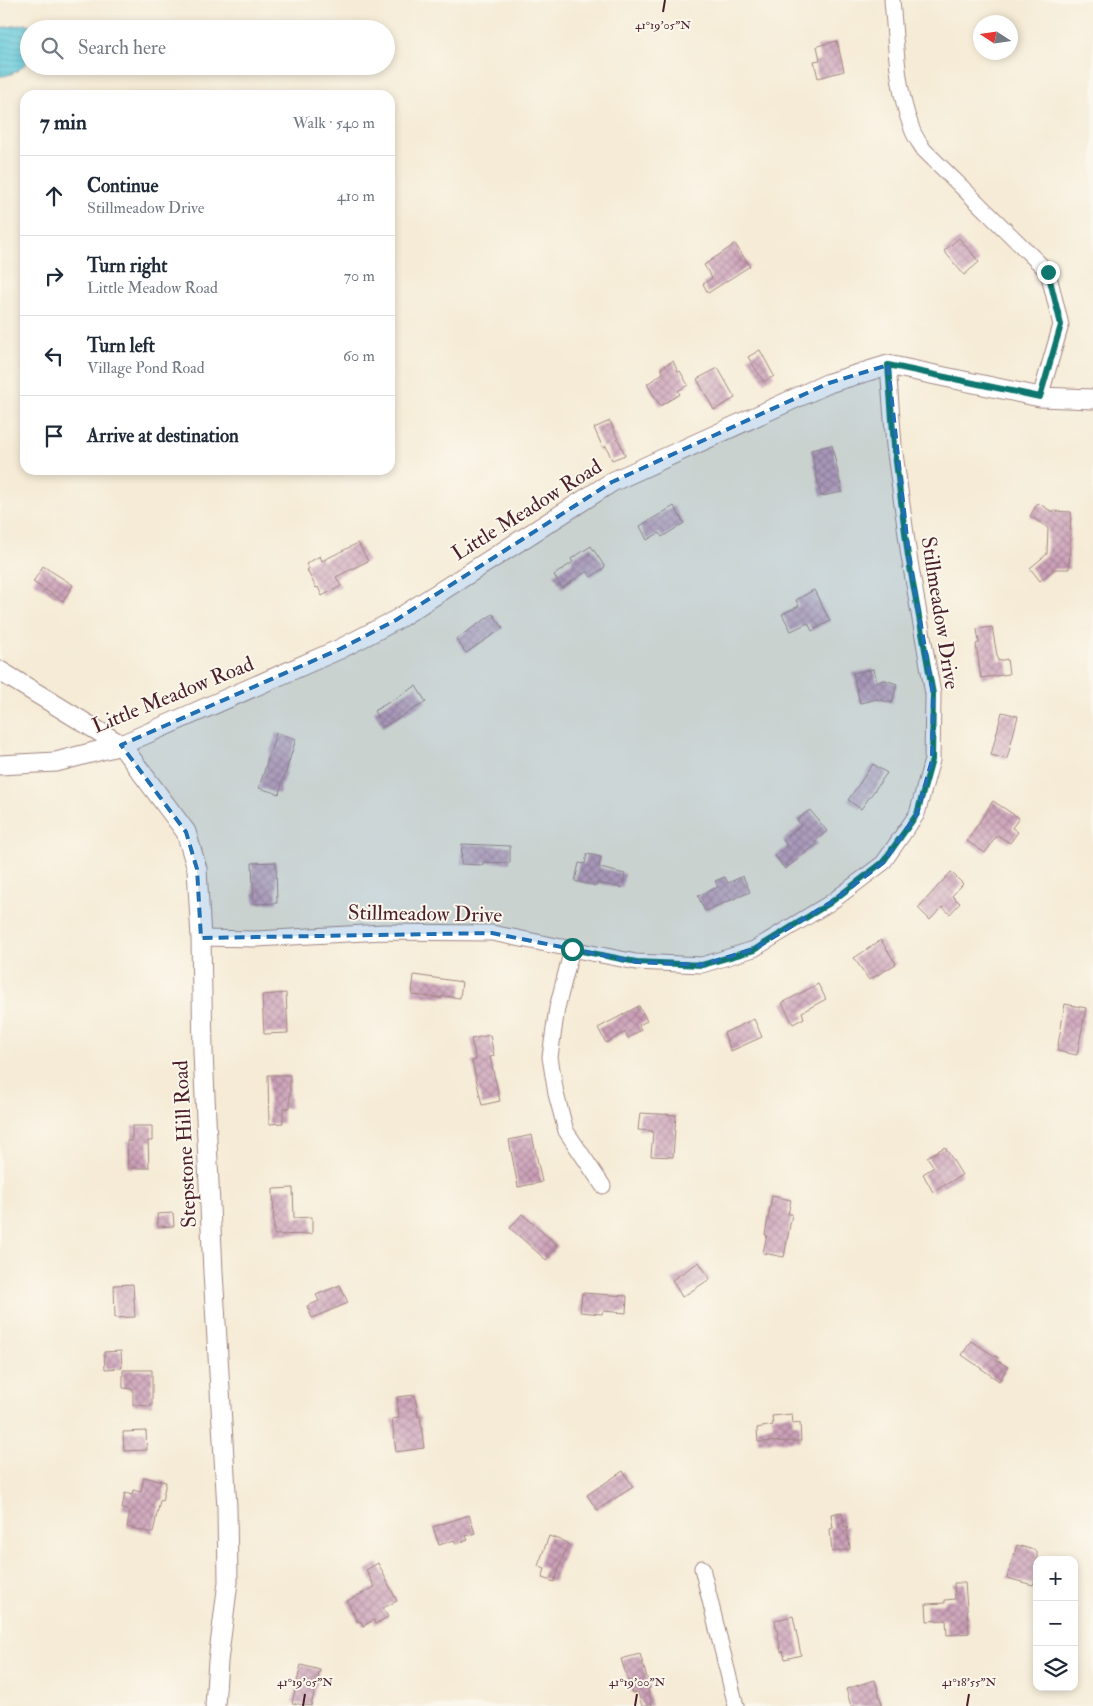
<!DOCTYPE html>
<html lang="en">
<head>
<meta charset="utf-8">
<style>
	body { margin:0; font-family:"IM FELL Double Pica",serif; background:#f2f2f3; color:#1f2937 }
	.controls { position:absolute; right:15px; bottom:15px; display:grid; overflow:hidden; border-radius:10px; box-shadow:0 2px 8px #0003 }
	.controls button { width:45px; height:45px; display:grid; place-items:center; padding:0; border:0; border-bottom:1px solid #e0e1e3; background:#fff; color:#1f2937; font:25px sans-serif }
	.compass { position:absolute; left:973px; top:15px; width:45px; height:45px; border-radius:50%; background:#fff; box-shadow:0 2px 8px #0003; rotate:282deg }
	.stop { position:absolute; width:15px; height:15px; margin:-11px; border:4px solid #0f766e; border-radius:50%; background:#fff }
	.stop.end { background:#0f766e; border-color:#fff; box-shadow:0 1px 5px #0008 }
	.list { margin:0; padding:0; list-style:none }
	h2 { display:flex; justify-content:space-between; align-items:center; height:65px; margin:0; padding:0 20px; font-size:21px }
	h2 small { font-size:16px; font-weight:400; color:#747a83 }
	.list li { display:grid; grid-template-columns:32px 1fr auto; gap:15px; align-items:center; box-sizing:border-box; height:80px; padding:0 20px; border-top:1px solid #e0e1e3 }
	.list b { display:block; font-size:19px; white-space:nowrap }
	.list p { margin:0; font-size:16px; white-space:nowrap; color:#747a83 }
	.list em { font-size:16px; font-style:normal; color:#747a83 }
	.icon { flex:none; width:28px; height:28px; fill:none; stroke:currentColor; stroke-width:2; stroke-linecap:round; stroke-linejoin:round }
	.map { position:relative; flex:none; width:1093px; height:1706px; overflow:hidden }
	.search { position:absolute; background:#fff; box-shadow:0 2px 8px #0003; left:20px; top:20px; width:375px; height:55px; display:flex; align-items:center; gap:12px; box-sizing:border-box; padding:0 18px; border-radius:28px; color:#747a83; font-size:19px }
	.panel { position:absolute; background:#fff; box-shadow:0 2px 8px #0003; left:20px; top:90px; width:375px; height:385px; border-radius:15px }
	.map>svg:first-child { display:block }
	.water { fill:url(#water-rules); stroke:#547483 }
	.building { fill:url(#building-cross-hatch) }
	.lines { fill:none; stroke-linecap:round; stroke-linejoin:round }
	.minor-casing { stroke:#a08580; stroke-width:17 }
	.tertiary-casing { stroke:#a08580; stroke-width:21 }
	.minor { stroke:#fff; stroke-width:15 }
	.tertiary { stroke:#fff; stroke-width:19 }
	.route { stroke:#0f766e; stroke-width:6 }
	.marked { fill:#1f6fb2; fill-opacity:0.2; stroke:#1f6fb2; stroke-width:4; stroke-dasharray:10 6; stroke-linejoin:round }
	.ticks { fill:none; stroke:#4a1f2b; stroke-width:2 }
	.labels { text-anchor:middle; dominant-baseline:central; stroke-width:4; stroke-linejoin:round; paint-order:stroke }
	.street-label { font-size:21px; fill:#4a1f2b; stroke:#fbf7ec }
	.ticks-label { font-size:12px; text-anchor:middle; fill:#4a1f2b; stroke:#fbf7ec; stroke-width:4; stroke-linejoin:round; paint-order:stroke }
</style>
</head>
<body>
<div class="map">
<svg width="1093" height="1706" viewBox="0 0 1093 1706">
	<defs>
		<pattern id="water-rules" width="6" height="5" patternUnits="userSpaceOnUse" patternTransform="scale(1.25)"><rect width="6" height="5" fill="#5fc9db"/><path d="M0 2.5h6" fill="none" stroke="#54acbc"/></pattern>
		<pattern id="building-cross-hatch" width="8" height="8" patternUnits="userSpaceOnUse" patternTransform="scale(1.25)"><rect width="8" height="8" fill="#cba0b8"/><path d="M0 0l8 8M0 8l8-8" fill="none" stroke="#a78296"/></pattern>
	</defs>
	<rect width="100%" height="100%" fill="#fbf7ec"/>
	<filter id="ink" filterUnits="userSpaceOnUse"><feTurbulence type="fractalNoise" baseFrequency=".02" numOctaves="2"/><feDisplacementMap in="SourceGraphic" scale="10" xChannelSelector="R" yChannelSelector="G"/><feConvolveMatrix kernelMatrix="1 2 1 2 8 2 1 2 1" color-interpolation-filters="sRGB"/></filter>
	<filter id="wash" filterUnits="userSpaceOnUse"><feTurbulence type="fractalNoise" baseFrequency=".0096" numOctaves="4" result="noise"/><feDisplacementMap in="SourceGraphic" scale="20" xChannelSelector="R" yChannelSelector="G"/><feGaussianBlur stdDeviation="1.12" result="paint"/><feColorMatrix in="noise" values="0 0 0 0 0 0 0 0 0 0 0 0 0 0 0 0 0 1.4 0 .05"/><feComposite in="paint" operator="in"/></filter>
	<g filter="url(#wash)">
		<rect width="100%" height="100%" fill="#f5ebd6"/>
		<path class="water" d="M 26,24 L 35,26 L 36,29 L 29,29 C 29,37 31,50 29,57 C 25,69 11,76 0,76 L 0,28 Z"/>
		<g id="blocks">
			<path class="building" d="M 837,41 L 844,71 L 818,78 L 814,61 L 820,60 L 817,46 Z
				M 959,238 L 979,262 L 964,275 L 944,251 Z
				M 735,244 L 750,266 L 708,293 L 703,284 L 712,278 L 704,265 Z
				M 760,350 L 774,376 L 764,382 L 748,357 Z
				M 673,361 L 678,372 L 680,371 L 688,385 L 678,391 L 680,394 L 660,406 L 647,384 L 663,373 L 661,368 Z
				M 718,368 L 735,398 L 714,410 L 697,379 Z
				M 610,421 L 625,455 L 612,460 L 606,446 L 603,448 L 594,428 Z
				M 832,445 L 842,492 L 821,496 L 811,450 Z
				M 1038,503 L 1051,511 L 1071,512 L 1069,569 L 1055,569 L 1040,581 L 1030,568 L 1047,554 L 1048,528 L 1030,516 Z
				M 674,506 L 684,523 L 662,537 L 659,533 L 647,540 L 640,526 Z
				M 358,543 L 368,561 L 336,577 L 341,586 L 322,596 L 318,587 L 316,588 L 307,570 L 309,569 L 306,564 L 320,556 L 322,561 Z
				M 591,546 L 605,567 L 591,577 L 587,571 L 562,588 L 554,575 L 573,562 L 571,559 Z
				M 43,566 L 73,585 L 63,601 L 33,582 Z
				M 814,590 L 830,621 L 812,631 L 808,623 L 791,631 L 782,614 L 799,606 L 796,600 Z
				M 493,614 L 503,628 L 466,653 L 456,639 Z
				M 992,627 L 998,661 L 1007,659 L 1009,674 L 981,678 L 976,644 L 979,643 L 977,629 Z
				M 874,669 L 877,682 L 885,680 L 897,684 L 892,703 L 877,699 L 860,703 L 853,673 Z
				M 416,686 L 426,702 L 383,727 L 374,711 Z
				M 1002,712 L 1018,716 L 1007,759 L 991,755 Z
				M 276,733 L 296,739 L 279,794 L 259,788 Z
				M 873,764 L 887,773 L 861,809 L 848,800 Z
				M 993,801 L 1019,818 L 1012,828 L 1018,832 L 1010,843 L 997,835 L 985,853 L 967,841 Z
				M 810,810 L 827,831 L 815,841 L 817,844 L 785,869 L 775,856 L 787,846 L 783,840 L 801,825 L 797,820 Z
				M 462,844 L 510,846 L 510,863 L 483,862 L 483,865 L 461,864 Z
				M 587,854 L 601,857 L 599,867 L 600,868 L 625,874 L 622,888 L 597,883 L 597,886 L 575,881 L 579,863 L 585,864 Z
				M 276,862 L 277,903 L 254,904 L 252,863 Z
				M 951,872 L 963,884 L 952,896 L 960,903 L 950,914 L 942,907 L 930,920 L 918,908 Z
				M 743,876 L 750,892 L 705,911 L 698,896 L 718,887 L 715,881 L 725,877 L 728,883 Z
				M 881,940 L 896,964 L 869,980 L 854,958 Z
				M 414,975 L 462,982 L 460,998 L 443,996 L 442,998 L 412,995 Z
				M 818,984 L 826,999 L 802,1012 L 804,1018 L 793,1024 L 782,1003 Z
				M 286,993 L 288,1033 L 264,1034 L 262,995 Z
				M 1065,1004 L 1086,1008 L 1077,1055 L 1057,1051 Z
				M 639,1006 L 647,1021 L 639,1025 L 641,1030 L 628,1038 L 625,1032 L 606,1043 L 598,1028 Z
				M 754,1019 L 762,1037 L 731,1051 L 724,1033 Z
				M 490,1035 L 494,1056 L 490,1057 L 500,1101 L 482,1105 L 472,1061 L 476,1060 L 471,1039 Z
				M 268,1075 L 290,1075 L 290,1108 L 283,1108 L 283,1123 L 269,1124 Z
				M 640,1113 L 676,1115 L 673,1157 L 651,1156 L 653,1131 L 638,1130 Z
				M 132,1126 L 152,1126 L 152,1141 L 148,1141 L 149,1168 L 128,1168 L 127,1141 L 132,1141 Z
				M 532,1135 L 542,1182 L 518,1187 L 509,1140 Z
				M 945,1147 L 962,1175 L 933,1192 L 923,1174 L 934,1167 L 927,1157 Z
				M 293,1188 L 294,1218 L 312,1217 L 312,1234 L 274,1235 L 273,1189 Z
				M 772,1196 L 791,1200 L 788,1214 L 792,1214 L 784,1257 L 763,1253 L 767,1235 L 765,1235 Z
				M 173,1213 L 174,1226 L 158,1227 L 157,1214 Z
				M 522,1214 L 558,1246 L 546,1260 L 510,1228 Z
				M 699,1262 L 710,1279 L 682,1297 L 672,1280 Z
				M 133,1284 L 135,1317 L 115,1318 L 114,1285 Z
				M 340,1285 L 348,1303 L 312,1318 L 307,1306 L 319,1301 L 316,1295 Z
				M 582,1293 L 627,1296 L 626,1313 L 603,1311 L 602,1314 L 580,1312 Z
				M 971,1341 L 998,1358 L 996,1360 L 1008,1367 L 999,1381 L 962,1355 Z
				M 121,1351 L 122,1368 L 105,1369 L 104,1352 Z
				M 123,1370 L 152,1370 L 152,1406 L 133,1405 L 133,1389 L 123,1388 Z
				M 415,1395 L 418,1417 L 420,1416 L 424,1448 L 396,1452 L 392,1419 L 399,1418 L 397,1397 Z
				M 792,1414 L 793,1424 L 800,1423 L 801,1441 L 758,1442 L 757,1428 L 773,1425 L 772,1416 Z
				M 146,1431 L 147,1450 L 124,1451 L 123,1432 Z
				M 623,1471 L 633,1487 L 597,1510 L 587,1495 Z
				M 144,1477 L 166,1482 L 162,1501 L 160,1500 L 153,1533 L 127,1527 L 130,1511 L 122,1509 L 125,1493 L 132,1495 L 133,1490 L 141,1492 Z
				M 842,1512 L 844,1527 L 847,1526 L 850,1549 L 832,1552 L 830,1529 L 833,1528 L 831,1514 Z
				M 469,1515 L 475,1533 L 466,1536 L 468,1540 L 456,1544 L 454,1540 L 439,1545 L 433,1527 Z
				M 549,1536 L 568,1543 L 554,1582 L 542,1578 L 545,1569 L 538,1566 Z
				M 1017,1545 L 1037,1551 L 1037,1574 L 1033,1585 L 1007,1578 Z
				M 378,1563 L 397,1601 L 383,1608 L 388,1617 L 375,1624 L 374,1620 L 363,1626 L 361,1621 L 358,1622 L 347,1601 L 375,1587 L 366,1570 Z
				M 954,1583 L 965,1583 L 969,1633 L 947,1635 L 946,1620 L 927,1621 L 926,1604 L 945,1603 L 945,1600 L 955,1599 Z
				M 793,1616 L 801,1655 L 785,1659 L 783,1651 L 781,1652 L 775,1620 Z
				M 640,1654 L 650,1688 L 648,1689 L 652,1706 L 642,1706 L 638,1692 L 632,1693 L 621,1659 Z
				M 301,1665 L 320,1670 L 311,1706 L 292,1703 Z
				M 875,1680 L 882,1704 L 873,1706 L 851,1706 L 846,1689 Z"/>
		</g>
	</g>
	<g filter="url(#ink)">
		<use href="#blocks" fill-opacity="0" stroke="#a08580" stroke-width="1"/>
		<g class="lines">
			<g class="minor-casing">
				<path id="minor" d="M 892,0 C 896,41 896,87 911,126 C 913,135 919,142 924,150 L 1048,272 L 1061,325 L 1040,397
					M 201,938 L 256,939 L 383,932 L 492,933 L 636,962 L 702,965 L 754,949 L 830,903 L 883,863 L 917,814 L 932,760 L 933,694 L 909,556 L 894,446 L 888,365
					M 572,949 L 557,1008 L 550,1057 L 556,1094 L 566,1131 L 603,1186
					M 702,1568 L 736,1706"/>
			</g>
			<g class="tertiary-casing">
				<path id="tertiary" d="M 0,671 L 121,745 L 186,832 L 197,869 L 201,938 L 203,1052 L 213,1272 L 227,1508 L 228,1582 L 218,1661 L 215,1706
					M 0,765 L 56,762 L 121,745 L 340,649 L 396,620 L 612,482 L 829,383 L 888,365 L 1040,397 L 1093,399"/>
			</g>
			<use href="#minor" class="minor"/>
			<use href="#tertiary" class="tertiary"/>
		</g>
	</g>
	<g class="lines" filter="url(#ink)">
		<path class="route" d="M 572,949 L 636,962 L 702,965 L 754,950 L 830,903 L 883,862 L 917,814 L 932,760 L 933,694 L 908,556 L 894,446 L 888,365 L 1040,397 L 1061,325 L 1048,272"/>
	</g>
	<path class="marked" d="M 888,365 L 909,556 L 933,694 L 932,760 L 917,814 L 883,863 L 830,903 L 754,949 L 702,965 L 636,962 L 492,933 L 201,938 L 197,869 L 186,832 L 121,745 L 340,649 L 396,620 L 612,482 L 829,383 Z"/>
	<path class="ticks" d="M 663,12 L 665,0M 303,1706 L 305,1694M 635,1706 L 637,1694M 967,1706 L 969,1694"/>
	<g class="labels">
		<g class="street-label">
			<text transform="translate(527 510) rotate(-32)">Little Meadow Road</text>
			<text transform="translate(940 613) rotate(81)">Stillmeadow Drive</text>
			<text transform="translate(173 695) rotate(-22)">Little Meadow Road</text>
			<text transform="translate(425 914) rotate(1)">Stillmeadow Drive</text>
			<text transform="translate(185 1144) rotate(-93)">Stepstone Hill Road</text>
		</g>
	</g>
	<g class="ticks-label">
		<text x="663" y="29">41°19'05"N</text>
		<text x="305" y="1686">41°19'05"N</text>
		<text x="637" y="1686">41°19'00"N</text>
		<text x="969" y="1686">41°18'55"N</text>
	</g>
</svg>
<div class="controls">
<button>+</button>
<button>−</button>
<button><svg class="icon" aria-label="layers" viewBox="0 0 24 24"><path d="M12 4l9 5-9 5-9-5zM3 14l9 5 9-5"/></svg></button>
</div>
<svg class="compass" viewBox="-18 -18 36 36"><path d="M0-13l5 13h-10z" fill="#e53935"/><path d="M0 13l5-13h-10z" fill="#747a83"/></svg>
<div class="stop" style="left:572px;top:949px"></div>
<div class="stop end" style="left:1048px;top:272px"></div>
<div class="search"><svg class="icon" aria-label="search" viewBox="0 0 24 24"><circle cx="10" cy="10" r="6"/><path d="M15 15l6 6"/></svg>Search here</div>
<section class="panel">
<h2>7 min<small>Walk · 540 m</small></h2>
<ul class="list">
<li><svg class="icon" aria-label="ahead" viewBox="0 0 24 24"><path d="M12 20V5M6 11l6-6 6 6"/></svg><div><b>Continue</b><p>Stillmeadow Drive</p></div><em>410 m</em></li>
<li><svg class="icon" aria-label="right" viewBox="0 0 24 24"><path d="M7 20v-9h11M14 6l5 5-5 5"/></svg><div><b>Turn right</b><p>Little Meadow Road</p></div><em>70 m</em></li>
<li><svg class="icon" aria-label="left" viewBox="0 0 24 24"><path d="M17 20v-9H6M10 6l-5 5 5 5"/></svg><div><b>Turn left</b><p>Village Pond Road</p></div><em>60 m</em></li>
<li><svg class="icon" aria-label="arrive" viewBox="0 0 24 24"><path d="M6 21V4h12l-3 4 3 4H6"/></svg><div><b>Arrive at destination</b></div></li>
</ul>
</section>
</div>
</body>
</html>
